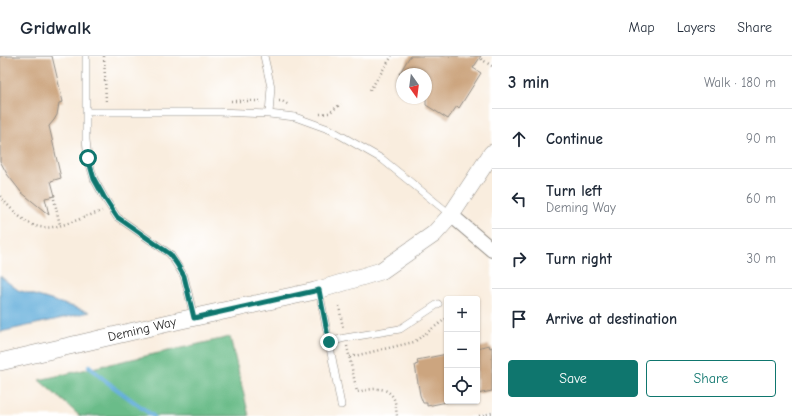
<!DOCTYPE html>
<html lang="en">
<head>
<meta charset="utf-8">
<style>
	body { margin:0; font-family:"Comic Neue",sans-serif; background:#f6f6f7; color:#1f2937 }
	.controls { position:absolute; right:12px; bottom:12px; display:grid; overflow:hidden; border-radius:4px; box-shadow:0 1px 3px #0004 }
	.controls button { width:36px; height:36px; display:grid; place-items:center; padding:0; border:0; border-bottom:1px solid #e0e1e3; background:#fff; color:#1f2937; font:20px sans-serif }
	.compass { position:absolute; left:396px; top:12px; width:36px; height:36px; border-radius:50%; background:#fff; box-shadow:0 1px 3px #0004; rotate:166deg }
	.stop { position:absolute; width:12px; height:12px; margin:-9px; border:3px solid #0f766e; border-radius:50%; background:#fff }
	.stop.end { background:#0f766e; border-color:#fff; box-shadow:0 1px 4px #0008 }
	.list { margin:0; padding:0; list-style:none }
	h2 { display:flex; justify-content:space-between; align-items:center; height:52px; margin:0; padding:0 16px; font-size:17px }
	h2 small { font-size:13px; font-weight:400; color:#747a83 }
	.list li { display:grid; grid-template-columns:26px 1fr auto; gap:12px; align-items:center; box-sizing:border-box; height:60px; padding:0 16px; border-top:1px solid #e0e1e3 }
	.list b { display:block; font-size:15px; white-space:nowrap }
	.list p { margin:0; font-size:13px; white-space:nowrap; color:#747a83 }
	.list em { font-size:13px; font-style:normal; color:#747a83 }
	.actions { display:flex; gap:8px; padding:12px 16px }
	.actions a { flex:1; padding:9px 0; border:1px solid #0f766e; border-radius:4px; text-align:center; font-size:14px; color:#0f766e }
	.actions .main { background:#0f766e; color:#fff }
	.icon { flex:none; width:22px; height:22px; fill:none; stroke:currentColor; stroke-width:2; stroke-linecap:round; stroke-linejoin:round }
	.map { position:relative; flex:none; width:492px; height:360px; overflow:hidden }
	header { display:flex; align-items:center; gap:24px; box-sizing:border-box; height:56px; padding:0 20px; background:#fff; border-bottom:1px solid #e0e1e3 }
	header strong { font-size:19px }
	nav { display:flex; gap:22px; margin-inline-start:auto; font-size:14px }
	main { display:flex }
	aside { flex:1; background:#fff }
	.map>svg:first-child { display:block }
	.forest { fill:#6bbc89; stroke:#4b745a }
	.water { fill:#62adda; stroke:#466c82 }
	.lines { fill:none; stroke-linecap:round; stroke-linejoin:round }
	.stream { stroke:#62adda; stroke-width:4.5 }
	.building { fill:#cca57f }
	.service-casing { stroke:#928c84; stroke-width:8 }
	.minor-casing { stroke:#928c84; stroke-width:16 }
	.tertiary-casing { stroke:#928c84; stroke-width:18 }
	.path { stroke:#928c84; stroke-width:2.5; stroke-dasharray:1 3; stroke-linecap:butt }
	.service { stroke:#fff; stroke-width:7 }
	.minor { stroke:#fff; stroke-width:14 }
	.tertiary { stroke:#fff; stroke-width:17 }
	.route { stroke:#0f766e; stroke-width:5 }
	.labels { text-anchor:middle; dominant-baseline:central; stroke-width:3; stroke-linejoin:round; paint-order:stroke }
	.street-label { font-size:13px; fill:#2b2b2b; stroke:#fff }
</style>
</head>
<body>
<header>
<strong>Gridwalk</strong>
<nav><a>Map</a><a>Layers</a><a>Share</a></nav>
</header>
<main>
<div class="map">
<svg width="492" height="360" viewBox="0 0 492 360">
	<rect width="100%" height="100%" fill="#fff"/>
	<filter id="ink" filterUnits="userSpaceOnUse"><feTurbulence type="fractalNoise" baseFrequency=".025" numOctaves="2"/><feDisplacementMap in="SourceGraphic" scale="8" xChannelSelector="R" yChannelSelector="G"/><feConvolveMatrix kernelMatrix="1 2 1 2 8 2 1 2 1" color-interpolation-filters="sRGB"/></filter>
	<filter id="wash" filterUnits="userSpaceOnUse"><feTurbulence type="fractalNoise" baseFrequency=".012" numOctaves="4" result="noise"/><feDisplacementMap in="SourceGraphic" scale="16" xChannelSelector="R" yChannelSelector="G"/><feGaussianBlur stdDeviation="0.9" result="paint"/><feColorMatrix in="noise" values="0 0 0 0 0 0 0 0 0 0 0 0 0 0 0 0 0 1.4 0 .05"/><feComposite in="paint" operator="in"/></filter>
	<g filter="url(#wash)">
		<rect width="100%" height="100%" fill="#f9edde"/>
		<path class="forest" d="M 230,281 L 249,360 L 80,360 L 39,324 Z"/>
		<path class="water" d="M 0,220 L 18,234 L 90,256 L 0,276 Z"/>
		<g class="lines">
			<path class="stream" d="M 89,310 L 103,323 L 153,360"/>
		</g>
		<g id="blocks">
			<path class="building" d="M 0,0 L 52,0 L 63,46 L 59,47 L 57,59 L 54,64 L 49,70 L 61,122 L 51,125 L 55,140 L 45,142 L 49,159 L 21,136 L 7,118 L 0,105 Z
				M 410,0 L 481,0 L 473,12 L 481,17 L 459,52 L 457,50 L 448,63 L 426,49 L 426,18 L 399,18 Z
				M 489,289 L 490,292 L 492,291 L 492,335 L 477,338 L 477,292 Z
				M 447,298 L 447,346 L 427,350 L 427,347 L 423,347 L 420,339 L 415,309 L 418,308 L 417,304 Z"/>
		</g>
	</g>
	<g filter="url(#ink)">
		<use href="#blocks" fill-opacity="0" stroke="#928c84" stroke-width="1"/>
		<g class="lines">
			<g class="service-casing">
				<path id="service" d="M 86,0 L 86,84 L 88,102 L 94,123 L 104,141 L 117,161 L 170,198 L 184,220 L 194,261
					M 264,0 L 271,31 L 269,58
					M 86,56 L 220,56 L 269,58 L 295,61 L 331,74 L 382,103 L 451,159
					M 319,234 L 341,349
					M 329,286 L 345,282 L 400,273 L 438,248"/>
			</g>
			<g class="minor-casing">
				<path id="minor" d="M 451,159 L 492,194"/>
			</g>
			<g class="tertiary-casing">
				<path id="tertiary" d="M 0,306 L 177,265 L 315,235 L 381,215 L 434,178 L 451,159 L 492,97"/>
			</g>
			<path class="path" d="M 104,0 L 106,45
				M 481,3 L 492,10
				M 370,34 L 392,0
				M 231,45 L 260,45
				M 279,45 L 282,45 L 289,49
				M 320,58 L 329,57 L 341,48
				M 0,140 C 38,187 52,172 102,155
				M 54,143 L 60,169
				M 339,250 L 343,272
				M 347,290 L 357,336 C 368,334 385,328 393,341 C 396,346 396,354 397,360
				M 350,301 L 414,286 L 447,262
				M 479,360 L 492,357"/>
			<use href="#service" class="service"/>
			<use href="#minor" class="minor"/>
			<use href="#tertiary" class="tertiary"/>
		</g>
	</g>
	<g class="lines" filter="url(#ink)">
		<path class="route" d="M 88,102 L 94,123 L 104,141 L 117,161 L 170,198 L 177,208 L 184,220 L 194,262 L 319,234 L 329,286"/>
	</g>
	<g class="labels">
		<g class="street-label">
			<text transform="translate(142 273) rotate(-13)">Deming Way</text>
		</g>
	</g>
</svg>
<div class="controls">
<button>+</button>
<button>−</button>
<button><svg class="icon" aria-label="locate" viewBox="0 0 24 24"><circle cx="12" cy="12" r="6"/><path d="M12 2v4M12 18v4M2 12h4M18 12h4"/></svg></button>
</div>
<svg class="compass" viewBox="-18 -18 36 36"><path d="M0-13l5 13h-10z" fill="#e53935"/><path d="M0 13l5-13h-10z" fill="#747a83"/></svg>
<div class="stop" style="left:88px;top:102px"></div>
<div class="stop end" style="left:329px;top:286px"></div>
</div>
<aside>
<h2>3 min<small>Walk · 180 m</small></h2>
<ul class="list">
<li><svg class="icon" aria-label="ahead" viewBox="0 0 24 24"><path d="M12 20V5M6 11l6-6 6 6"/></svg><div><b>Continue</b></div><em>90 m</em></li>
<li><svg class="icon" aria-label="left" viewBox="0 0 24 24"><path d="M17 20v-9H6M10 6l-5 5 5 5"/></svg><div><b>Turn left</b><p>Deming Way</p></div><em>60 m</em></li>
<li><svg class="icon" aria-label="right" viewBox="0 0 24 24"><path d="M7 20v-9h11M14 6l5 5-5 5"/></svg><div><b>Turn right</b></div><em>30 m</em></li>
<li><svg class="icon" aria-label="arrive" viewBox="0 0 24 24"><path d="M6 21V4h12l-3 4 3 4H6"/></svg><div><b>Arrive at destination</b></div></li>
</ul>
<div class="actions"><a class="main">Save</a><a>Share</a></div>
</aside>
</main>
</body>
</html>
